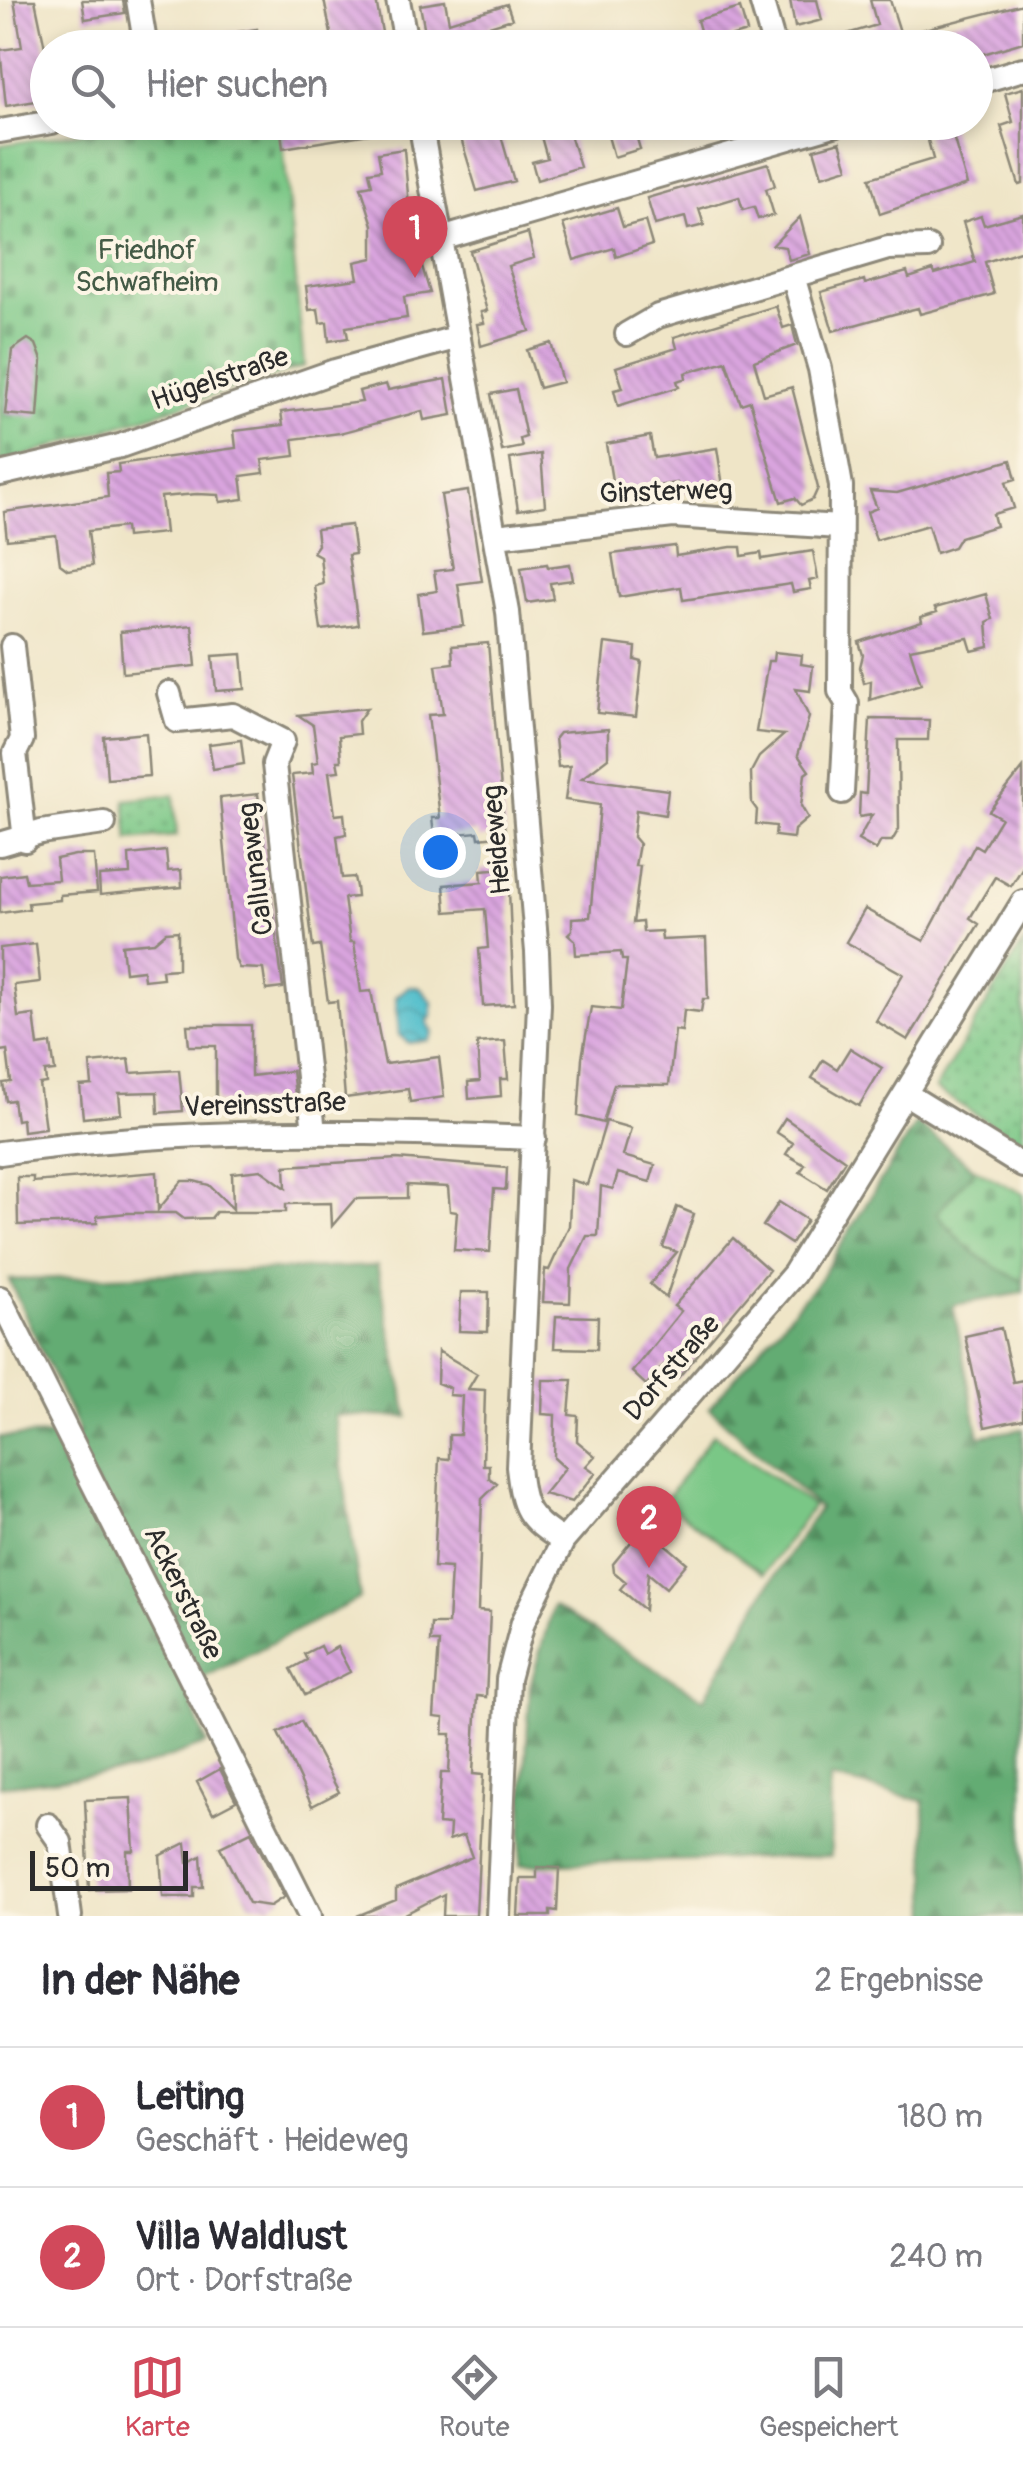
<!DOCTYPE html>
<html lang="de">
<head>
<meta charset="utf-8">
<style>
	body { margin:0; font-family:Pangolin,sans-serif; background:#f7f7f7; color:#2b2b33 }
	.scale { position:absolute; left:30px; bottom:25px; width:158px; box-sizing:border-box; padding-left:10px; border:5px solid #2b2b2b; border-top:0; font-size:28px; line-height:35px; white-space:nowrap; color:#2b2b2b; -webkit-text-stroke:8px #fcf5e5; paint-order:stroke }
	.you { position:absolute; left:440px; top:852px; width:35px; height:35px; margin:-25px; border:8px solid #fff; border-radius:50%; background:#1a73e8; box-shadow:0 0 0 15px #1a73e833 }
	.badge { display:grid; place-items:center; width:65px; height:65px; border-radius:50%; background:#d1495b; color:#fff; font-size:32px; font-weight:700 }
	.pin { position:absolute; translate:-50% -82px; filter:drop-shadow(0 2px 5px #0008) }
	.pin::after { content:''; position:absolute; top:52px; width:35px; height:30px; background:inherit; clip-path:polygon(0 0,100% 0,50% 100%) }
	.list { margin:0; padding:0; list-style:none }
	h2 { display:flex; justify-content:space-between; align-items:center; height:130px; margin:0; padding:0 40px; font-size:42px }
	h2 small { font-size:32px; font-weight:400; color:#7c7c81 }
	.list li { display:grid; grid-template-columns:65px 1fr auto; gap:30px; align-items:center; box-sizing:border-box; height:140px; padding:0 40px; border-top:2px solid #e1e1e2 }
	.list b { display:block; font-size:38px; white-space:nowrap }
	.list p { margin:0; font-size:32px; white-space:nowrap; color:#7c7c81 }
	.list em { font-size:32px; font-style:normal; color:#7c7c81 }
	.icon { flex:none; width:55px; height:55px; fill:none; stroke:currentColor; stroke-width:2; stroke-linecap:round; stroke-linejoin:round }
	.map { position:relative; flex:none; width:1023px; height:1916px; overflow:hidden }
	.search { position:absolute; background:#fff; box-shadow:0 5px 15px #0003; left:30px; right:30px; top:30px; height:110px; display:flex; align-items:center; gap:25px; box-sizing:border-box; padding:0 35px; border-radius:55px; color:#7c7c81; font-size:38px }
	.sheet { height:410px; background:#fff }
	nav { display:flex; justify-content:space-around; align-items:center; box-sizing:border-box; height:140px; border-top:2px solid #e1e1e2; background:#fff; font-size:28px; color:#7c7c81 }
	nav a { display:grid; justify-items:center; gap:5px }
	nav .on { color:#d1495b }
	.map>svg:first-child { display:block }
	.forest { fill:url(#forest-firs); stroke:#476c4f; stroke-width:2.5 }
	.cemetery { fill:url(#cemetery-stones); stroke:#527958; stroke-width:2.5 }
	.park { fill:url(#park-dots); stroke:#527958; stroke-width:2.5 }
	.pitch { fill:#7ac786; stroke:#527958; stroke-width:2.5 }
	.water { fill:url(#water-waves); stroke:#3e747b; stroke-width:2.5 }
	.building { fill:url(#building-back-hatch) }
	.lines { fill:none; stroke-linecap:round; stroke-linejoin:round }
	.minor-casing { stroke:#8d8879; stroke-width:28 }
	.minor { stroke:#fff; stroke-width:22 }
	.labels { text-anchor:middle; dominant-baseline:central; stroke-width:8; stroke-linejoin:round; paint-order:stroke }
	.park-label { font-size:28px; fill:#435a46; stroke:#fcf5e5 }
	.street-label { font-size:28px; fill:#2b2b2b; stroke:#fcf5e5 }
</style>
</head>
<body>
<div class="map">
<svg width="1023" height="1916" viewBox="0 0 1023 1916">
	<defs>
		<pattern id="forest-firs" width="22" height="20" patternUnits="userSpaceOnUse" patternTransform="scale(2.5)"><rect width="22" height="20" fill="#63ac73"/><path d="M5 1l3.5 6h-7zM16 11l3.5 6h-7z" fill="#528c5f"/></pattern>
		<pattern id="cemetery-stones" width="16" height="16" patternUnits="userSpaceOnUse" patternTransform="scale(2.5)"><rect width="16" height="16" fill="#7ac786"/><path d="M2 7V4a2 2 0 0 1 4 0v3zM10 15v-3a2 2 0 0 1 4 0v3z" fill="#64a26e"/></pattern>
		<pattern id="park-dots" width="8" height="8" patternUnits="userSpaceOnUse" patternTransform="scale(2.5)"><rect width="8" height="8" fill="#7ac786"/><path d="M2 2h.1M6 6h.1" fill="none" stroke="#64a26e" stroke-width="1.8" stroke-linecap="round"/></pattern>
		<pattern id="water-waves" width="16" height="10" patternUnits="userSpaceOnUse" patternTransform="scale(2.5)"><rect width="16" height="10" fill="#50bdcb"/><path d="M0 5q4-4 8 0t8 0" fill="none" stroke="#439aa5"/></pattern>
		<pattern id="building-back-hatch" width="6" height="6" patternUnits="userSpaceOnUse" patternTransform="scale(2.5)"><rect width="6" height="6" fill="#daa5df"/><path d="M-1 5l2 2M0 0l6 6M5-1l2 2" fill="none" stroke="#b187b5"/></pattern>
	</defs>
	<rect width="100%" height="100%" fill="#fcf5e5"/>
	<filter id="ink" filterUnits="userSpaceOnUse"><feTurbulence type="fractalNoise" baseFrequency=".01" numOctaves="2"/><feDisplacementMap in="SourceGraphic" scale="20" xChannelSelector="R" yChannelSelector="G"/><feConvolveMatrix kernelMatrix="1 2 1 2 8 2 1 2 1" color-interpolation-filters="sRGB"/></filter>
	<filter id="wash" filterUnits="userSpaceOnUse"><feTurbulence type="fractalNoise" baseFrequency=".0048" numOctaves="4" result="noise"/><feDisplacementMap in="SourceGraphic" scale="40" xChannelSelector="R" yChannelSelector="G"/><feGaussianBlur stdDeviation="2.25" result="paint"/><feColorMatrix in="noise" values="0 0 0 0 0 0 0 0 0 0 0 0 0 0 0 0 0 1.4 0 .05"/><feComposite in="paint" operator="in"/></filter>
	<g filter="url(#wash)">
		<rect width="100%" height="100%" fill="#efe5c7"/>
		<path class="forest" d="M 916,1123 L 975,1169 L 937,1213 C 962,1246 986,1265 1023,1281 L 1023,1293 L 953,1305 L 979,1436 L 1023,1429 L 1023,1916 L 929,1916 L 924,1801 L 830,1778 L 831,1856 L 520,1865 L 530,1686 L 553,1606 L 704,1699 L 764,1592 L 819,1508 L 709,1408 L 820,1279 Z
			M 377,1266 L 408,1417 L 335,1415 L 360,1598 L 185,1687 L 207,1744 L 134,1770 L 0,1786 L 0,1437 L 80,1434 L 9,1280 Z"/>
		<path class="cemetery" d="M 138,123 L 281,123 L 304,366 L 0,464 L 0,145 Z
			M 975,1169 L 1023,1194 L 1023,1281 C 986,1265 961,1245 937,1213 Z"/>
		<path class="park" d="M 174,795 L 177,836 L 129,840 L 125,800 Z
			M 1023,943 L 1023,1144 L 935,1089 Z"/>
		<path class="pitch" d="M 713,1434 L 813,1506 L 764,1574 L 664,1502 Z"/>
		<path class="water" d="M 409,986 L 420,988 L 432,1002 L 432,1016 L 427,1021 L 433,1033 L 429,1040 L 409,1043 L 399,1035 L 396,997 Z"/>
		<g id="blocks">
			<path class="building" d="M 14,0 L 35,0 L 48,62 L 48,99 L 6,106 L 0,50 L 22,47 Z
				M 82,0 L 123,0 L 125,13 L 85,19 Z
				M 324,0 L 376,0 L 384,43 L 334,48 Z
				M 790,0 L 817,0 L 822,20 L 795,27 Z
				M 870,0 L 890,0 L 901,35 L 1023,4 L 1023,42 L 980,55 L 976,54 L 976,48 L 818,48 L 817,43 L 877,25 Z
				M 445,1 L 449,22 L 507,4 L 512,19 L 489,26 L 492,40 L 466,48 L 428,48 L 420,5 Z
				M 740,8 L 747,32 L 729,37 L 732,48 L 705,48 L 697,20 Z
				M 257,29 L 260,48 L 200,48 L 199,38 Z
				M 1023,88 L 1023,184 L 1019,185 L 1001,126 L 1013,122 L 1005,93 Z
				M 290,122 L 382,122 L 382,132 L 283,148 L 281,132 L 291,130 Z
				M 456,122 L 497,122 L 514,181 L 477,191 Z
				M 604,122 L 632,122 L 640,149 L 614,157 Z
				M 923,122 L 949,122 L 967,185 L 880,214 L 870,178 L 933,159 Z
				M 567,125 L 580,167 L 537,180 L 532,162 L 547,158 L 540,133 Z
				M 840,142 L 848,168 L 822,176 L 814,149 Z
				M 404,149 L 411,229 L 430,293 L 404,297 L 407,318 L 346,327 L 348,338 L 329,341 L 327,322 L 320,323 L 318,309 L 309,310 L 306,286 L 358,279 L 355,262 L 373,258 L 373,225 L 361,187 L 372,185 L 369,172 L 381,170 L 378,153 Z
				M 768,163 L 775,186 L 766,189 L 774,215 L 758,219 L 754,207 L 743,210 L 739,197 L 699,209 L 704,225 L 688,229 L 685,217 L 655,225 L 647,198 Z
				M 617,208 L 623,227 L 645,221 L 652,245 L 616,257 L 614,248 L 574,260 L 563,224 Z
				M 1023,214 L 1023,250 L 985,262 L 994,294 L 920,314 L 918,308 L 894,314 L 833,331 L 821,292 L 864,280 L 865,284 L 907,272 L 909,278 L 933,270 L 935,274 L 975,262 L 963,222 L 981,216 L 984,225 Z
				M 800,217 L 810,254 L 789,260 L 785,247 L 773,245 Z
				M 528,233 L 534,258 L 508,266 L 530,331 L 481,346 L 477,324 L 484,323 L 481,312 L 487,311 L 470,251 Z
				M 776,306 L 783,328 L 792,325 L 797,345 L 754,361 L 764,395 L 792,387 L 818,488 L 813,499 L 801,505 L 795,498 L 781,502 L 750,401 L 741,404 L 726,361 L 685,373 L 686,378 L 677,381 L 679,387 L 618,406 L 614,390 L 623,388 L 616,367 L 677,348 L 674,337 Z
				M 28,339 L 36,344 L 42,360 L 38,417 L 5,414 L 12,350 Z
				M 551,343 L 562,382 L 539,388 L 527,350 Z
				M 446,379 L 452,415 L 424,420 L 422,411 L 340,433 L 293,439 L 295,456 L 262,460 L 264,473 L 241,476 L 244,499 L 220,502 L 219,495 L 197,494 L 161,497 L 165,533 L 126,537 L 125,527 L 88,531 L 92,566 L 68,570 L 60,564 L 56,535 L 7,540 L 4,512 L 108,497 L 106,473 L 119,472 L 118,464 L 236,448 L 234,431 L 283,425 L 281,412 L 362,402 L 359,391 L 386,384 L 388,390 Z
				M 516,389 L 526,437 L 520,439 L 522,447 L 502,451 L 491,394 Z
				M 650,436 L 654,458 L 717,448 L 723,486 L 679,492 L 677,483 L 614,493 L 606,444 Z
				M 541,454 L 545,506 L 518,510 L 510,459 Z
				M 1011,460 L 1016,479 L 1006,482 L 1014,508 L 993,514 L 996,526 L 960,537 L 954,547 L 936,553 L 928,525 L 876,540 L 867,512 L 877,508 L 870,491 L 897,493 Z
				M 468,491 L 482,581 L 458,584 L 464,626 L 423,631 L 418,594 L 437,591 L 434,571 L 453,569 L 441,495 Z
				M 351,525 L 355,554 L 348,555 L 358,625 L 321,630 L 315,586 L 323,584 L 320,556 L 313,552 L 318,545 L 316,529 Z
				M 675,546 L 676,556 L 731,547 L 741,547 L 742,556 L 761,553 L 762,559 L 813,551 L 818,579 L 809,581 L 811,589 L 793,592 L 791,584 L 683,600 L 681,587 L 619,597 L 612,554 Z
				M 547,564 L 548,567 L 570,564 L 573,580 L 550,583 L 553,599 L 527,603 L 521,568 Z
				M 986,594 L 993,619 L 987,622 L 989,647 L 972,651 L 968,638 L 910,649 L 921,684 L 870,700 L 871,681 L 864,683 L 860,667 L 863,655 L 859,642 L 922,622 L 921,617 L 937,612 L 935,608 Z
				M 192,625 L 196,666 L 123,673 L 120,632 Z
				M 488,643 L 505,835 L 479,838 L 478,832 L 434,836 L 432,818 L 440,818 L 428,715 L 443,714 L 436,665 L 453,663 L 452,646 Z
				M 605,643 L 636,647 L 635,660 L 642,662 L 636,717 L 597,713 Z
				M 774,652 L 802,655 L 801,664 L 813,666 L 810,691 L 796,689 L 809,717 L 798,755 L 809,771 L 805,774 L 801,806 L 808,818 L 794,830 L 793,838 L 775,836 L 776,826 L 756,824 L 757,810 L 752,803 L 751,772 L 759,757 L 784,735 L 756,732 L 768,661 L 773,661 Z
				M 242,654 L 245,689 L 216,691 L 213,656 Z
				M 367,708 L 358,721 L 359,734 L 339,736 L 341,761 L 337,761 L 339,771 L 329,772 L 335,815 L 344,814 L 346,834 L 337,836 L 342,878 L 354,877 L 356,887 L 357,897 L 344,898 L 350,942 L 354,942 L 361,992 L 371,991 L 385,1064 L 439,1057 L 444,1097 L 410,1102 L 408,1089 L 345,1098 L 337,1001 L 328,1002 L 320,946 L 313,947 L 292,775 L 313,773 L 312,763 L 318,762 L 313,725 L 298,715 Z
				M 870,719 L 929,720 L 928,740 L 898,740 L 899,829 L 892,841 L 881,841 L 876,850 L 858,840 L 872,815 L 859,817 L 860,793 L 866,794 Z
				M 608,729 L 608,758 L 582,778 L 668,790 L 665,815 L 636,810 L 633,837 L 639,844 L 635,866 L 640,866 L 633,923 L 642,922 L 643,932 L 661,931 L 662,940 L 706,938 L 708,999 L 703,999 L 701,1012 L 684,1010 L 682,1031 L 675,1030 L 669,1085 L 614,1084 L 603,1123 L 578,1116 L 582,1058 L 591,1007 L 621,1010 L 627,960 L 622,960 L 621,952 L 576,955 L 575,940 L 568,934 L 572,930 L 572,918 L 590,917 L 600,805 L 565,800 L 570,766 L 558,767 L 555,738 L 559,733 Z
				M 146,733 L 149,776 L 107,779 L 104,737 Z
				M 241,740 L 244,764 L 213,769 L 209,744 Z
				M 1023,768 L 1023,867 L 1011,886 L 995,877 L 970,918 L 979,924 L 908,1040 L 876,1021 L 903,974 L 846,942 L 865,909 L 924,941 L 975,845 L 982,849 L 1001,818 L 989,811 Z
				M 258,794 L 283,988 L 266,990 L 263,969 L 239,968 L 235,959 L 220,798 Z
				M 166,851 L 168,871 L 181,870 L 182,887 L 100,895 L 99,876 L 130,874 L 129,855 Z
				M 75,855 L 94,855 L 97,892 L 60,895 L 60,900 L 28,903 L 29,909 L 0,913 L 0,876 L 24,873 L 26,882 L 58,880 L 56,859 Z
				M 508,868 L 514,1004 L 483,1006 L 479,949 L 488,948 L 485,909 L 446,912 L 444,885 L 482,882 L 481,870 Z
				M 178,931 L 178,969 L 162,970 L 163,978 L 144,980 L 143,970 L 125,972 L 122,945 L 154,942 L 166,932 Z
				M 36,944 L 40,982 L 14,985 L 18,1017 L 34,1015 L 38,1046 L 51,1044 L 55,1071 L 45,1072 L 46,1083 L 39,1084 L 45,1128 L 23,1131 L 22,1119 L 16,1120 L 13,1100 L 6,1101 L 3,1083 L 11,1082 L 7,1050 L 0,1051 L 0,948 Z
				M 187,1025 L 251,1025 L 251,1076 L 292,1071 L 296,1102 L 216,1102 L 216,1046 L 189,1046 Z
				M 505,1041 L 508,1079 L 500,1079 L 501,1096 L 469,1099 L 468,1082 L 480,1081 L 477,1043 Z
				M 850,1048 L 882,1068 L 859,1106 L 812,1078 L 823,1060 L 837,1069 Z
				M 129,1059 L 131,1073 L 179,1070 L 183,1111 L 158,1113 L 157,1092 L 119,1093 L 121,1114 L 83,1118 L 80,1086 L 92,1085 L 90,1063 Z
				M 785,1118 L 845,1160 L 827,1189 L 800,1172 L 805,1165 L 786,1154 L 793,1143 L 776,1132 Z
				M 606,1121 L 631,1128 L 623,1156 L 655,1165 L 650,1182 L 618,1173 L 613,1189 L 601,1186 L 598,1236 L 587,1236 L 571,1269 L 570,1303 L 543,1302 L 545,1269 L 549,1270 L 569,1226 L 571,1180 L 587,1185 Z
				M 397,1159 L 507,1168 L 506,1190 L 494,1189 L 490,1252 L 454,1250 L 457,1212 L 450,1211 L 448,1187 L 407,1185 L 407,1198 L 355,1199 L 332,1226 L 331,1203 L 286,1204 L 286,1212 L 216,1212 L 211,1218 L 184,1219 L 176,1213 L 128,1213 L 97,1216 L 97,1223 L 18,1225 L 17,1177 L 33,1177 L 33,1182 L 157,1172 L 158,1210 L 182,1181 L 194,1181 L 209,1185 L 233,1209 L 232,1173 L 261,1170 L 286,1188 L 285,1166 Z
				M 779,1202 L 807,1220 L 791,1244 L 763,1226 Z
				M 677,1207 L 694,1214 L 666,1298 L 650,1284 L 677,1252 L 663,1247 Z
				M 733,1238 L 769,1270 L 678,1378 L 664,1365 L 646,1385 L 632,1372 L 681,1311 L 674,1306 Z
				M 461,1292 L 489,1292 L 488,1332 L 459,1331 Z
				M 556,1316 L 598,1317 L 597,1349 L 554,1348 Z
				M 1001,1328 L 1013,1382 L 1023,1380 L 1023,1419 L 985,1427 L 965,1336 Z
				M 438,1351 L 477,1374 L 468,1389 L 485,1390 L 483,1465 L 489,1465 L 489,1478 L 497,1484 L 482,1499 L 478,1611 L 490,1612 L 486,1697 L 477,1696 L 473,1774 L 483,1775 L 476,1916 L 443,1916 L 444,1894 L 401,1916 L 357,1916 L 396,1900 L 396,1889 L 472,1857 L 464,1835 L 449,1840 L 450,1825 L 438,1824 L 441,1773 L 449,1773 L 451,1734 L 443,1734 L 444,1718 L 434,1717 L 439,1642 L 430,1642 L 431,1624 L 448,1624 L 451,1568 L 434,1567 L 439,1458 L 449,1459 L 449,1435 L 460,1435 L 462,1396 L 449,1395 L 450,1388 L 437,1383 Z
				M 543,1380 L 572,1380 L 569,1415 L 578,1416 L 577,1441 L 595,1456 L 586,1466 L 596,1473 L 572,1502 L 544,1494 L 565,1468 L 554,1458 L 555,1415 L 542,1414 Z
				M 644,1526 L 687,1563 L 666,1588 L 648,1573 L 645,1610 L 620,1589 L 626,1582 L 614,1572 L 613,1564 Z
				M 320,1646 L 324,1654 L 337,1647 L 350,1672 L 305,1695 L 291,1669 L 307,1660 L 304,1654 Z
				M 301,1721 L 339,1792 L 312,1806 L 278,1733 Z
				M 220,1769 L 236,1801 L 213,1813 L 197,1782 Z
				M 131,1798 L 134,1851 L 127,1851 L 128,1889 L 89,1890 L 85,1800 Z
				M 251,1832 L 284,1897 L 270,1906 L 249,1903 L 220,1847 Z
				M 186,1843 L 188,1863 L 201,1856 L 203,1887 L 194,1887 L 194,1897 L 163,1897 L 160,1856 Z
				M 537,1867 L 559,1868 L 557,1911 L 550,1910 L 550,1916 L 518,1916 L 520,1878 L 537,1878 Z"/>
		</g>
	</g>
	<g filter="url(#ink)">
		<use href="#blocks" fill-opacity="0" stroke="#8d8879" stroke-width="2.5"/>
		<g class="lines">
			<g class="minor-casing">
				<path id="minor" d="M 138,0 L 146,48
					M 398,0 L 407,48
					M 761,0 L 775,48
					M 976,83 L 1023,69
					M 420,122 L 508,612 L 537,952 L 539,1004 L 518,1467 C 523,1510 526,1517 563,1541
					M 0,131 L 52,122
					M 441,239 L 844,122
					M 793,276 L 820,369 L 841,486 L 840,691 L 847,703 L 842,792
					M 627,334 L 658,316 L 888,248 L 928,247
					M 0,474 L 120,446 L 335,371 L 459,337
					M 496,536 L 673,516 L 839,527
					M 12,646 L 22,739 L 15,753 L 25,840
					M 169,693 L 177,721 L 233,715 L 283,741 L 274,764 L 314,1132
					M 0,844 L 41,832 L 104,823
					M 906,1094 L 1023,1166
					M 0,1153 C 176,1128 356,1130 534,1138
					M 0,1298 L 310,1916
					M 48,1825 L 60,1842 L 70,1916
					M 498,1916 L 508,1679 L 523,1622 L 563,1541 L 794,1274 L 1023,902"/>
			</g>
			<use href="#minor" class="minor"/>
		</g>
	</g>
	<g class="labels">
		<g class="park-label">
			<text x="147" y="250">Friedhof<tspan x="147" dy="32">Schwafheim</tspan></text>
		</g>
		<g class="street-label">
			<text transform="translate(220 379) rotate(-19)">Hügelstraße</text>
			<text transform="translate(666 492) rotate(-2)">Ginsterweg</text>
			<text transform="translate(497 840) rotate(-95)">Heideweg</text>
			<text transform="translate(256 869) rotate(-97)">Callunaweg</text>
			<text transform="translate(265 1105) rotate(-2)">Vereinsstraße</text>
			<text transform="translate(672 1368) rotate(-49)">Dorfstraße</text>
			<text transform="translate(183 1593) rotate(64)">Ackerstraße</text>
		</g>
	</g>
</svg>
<div class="scale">50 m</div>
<div class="you"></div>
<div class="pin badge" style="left:415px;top:278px">1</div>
<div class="pin badge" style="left:649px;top:1568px">2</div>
<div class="search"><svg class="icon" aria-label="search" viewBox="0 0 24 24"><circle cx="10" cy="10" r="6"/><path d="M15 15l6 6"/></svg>Hier suchen</div>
</div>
<section class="sheet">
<h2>In der Nähe<small>2 Ergebnisse</small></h2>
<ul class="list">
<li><span class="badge">1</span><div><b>Leiting</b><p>Geschäft · Heideweg</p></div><em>180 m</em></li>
<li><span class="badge">2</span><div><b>Villa Waldlust</b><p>Ort · Dorfstraße</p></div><em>240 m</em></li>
</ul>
</section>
<nav>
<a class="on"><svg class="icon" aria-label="map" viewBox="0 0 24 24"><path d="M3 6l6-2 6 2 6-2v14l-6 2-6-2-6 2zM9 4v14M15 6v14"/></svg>Karte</a>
<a><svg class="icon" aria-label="directions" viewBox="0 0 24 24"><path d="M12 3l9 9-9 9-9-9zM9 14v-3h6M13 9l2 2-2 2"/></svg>Route</a>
<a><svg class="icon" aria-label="saved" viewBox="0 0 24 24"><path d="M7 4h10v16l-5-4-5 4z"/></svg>Gespeichert</a>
</nav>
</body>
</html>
